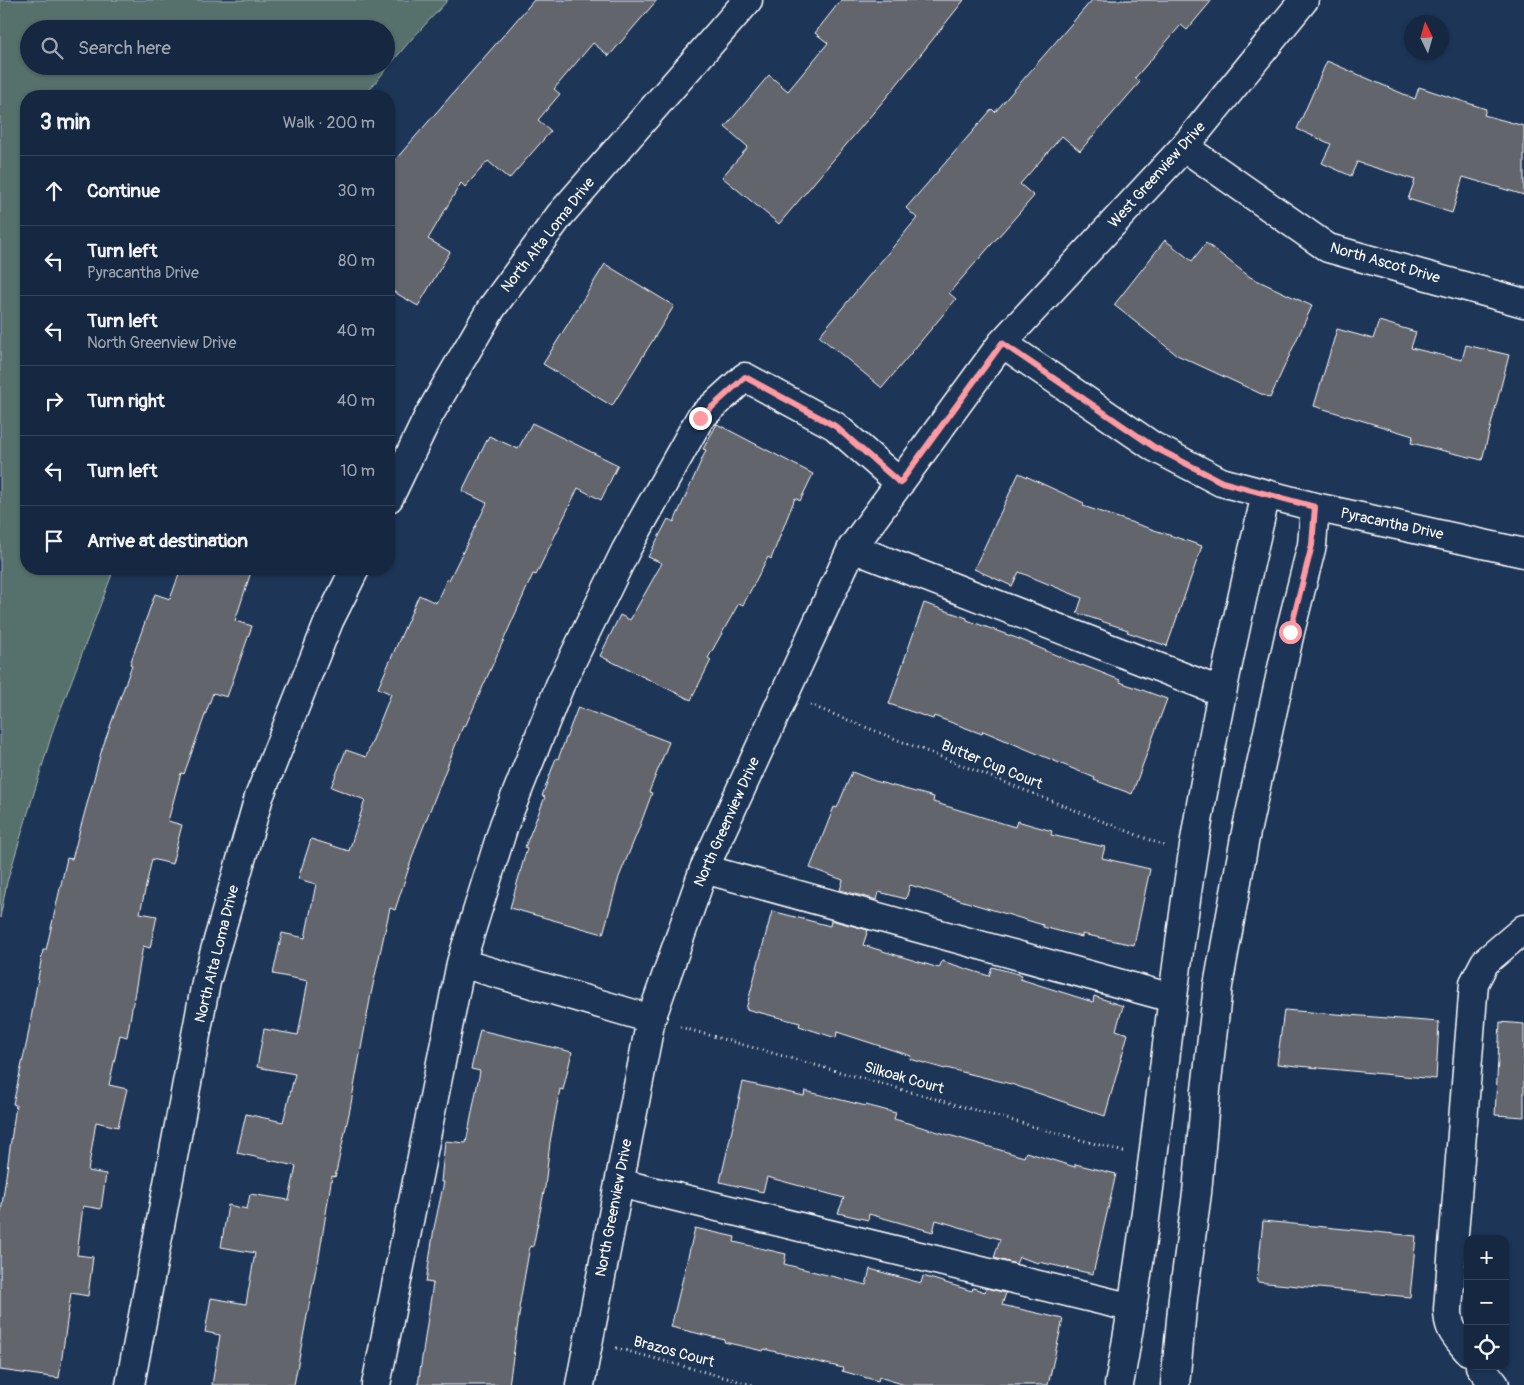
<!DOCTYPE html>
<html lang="en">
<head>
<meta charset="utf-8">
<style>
	body { margin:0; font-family:Pangolin,sans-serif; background:#1f3048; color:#f1f3f6 }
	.controls { position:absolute; right:15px; bottom:15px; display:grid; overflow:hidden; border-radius:10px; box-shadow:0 1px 4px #0004 }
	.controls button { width:45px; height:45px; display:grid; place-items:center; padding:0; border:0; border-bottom:1px solid #35445a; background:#162841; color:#f1f3f6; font:25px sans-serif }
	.compass { position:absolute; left:1404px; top:15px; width:45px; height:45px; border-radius:50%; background:#162841; box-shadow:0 1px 4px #0004; rotate:355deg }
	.stop { position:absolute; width:15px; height:15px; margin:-11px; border:4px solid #ff9aa2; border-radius:50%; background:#fff }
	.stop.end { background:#ff9aa2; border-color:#fff; box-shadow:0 1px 5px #0008 }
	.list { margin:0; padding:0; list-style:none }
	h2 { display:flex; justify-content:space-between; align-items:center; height:65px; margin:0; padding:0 20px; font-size:21px }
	h2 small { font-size:16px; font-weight:400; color:#9ea6b1 }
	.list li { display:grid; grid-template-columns:32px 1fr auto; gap:15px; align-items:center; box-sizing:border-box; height:70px; padding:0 20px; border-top:1px solid #35445a }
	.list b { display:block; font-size:19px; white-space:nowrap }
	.list p { margin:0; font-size:16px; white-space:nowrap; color:#9ea6b1 }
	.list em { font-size:16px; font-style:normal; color:#9ea6b1 }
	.icon { flex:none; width:28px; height:28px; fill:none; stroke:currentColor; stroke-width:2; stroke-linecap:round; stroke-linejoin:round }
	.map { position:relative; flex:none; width:1524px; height:1385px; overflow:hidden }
	.search { position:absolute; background:#162841; box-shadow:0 1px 4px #0004; left:20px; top:20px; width:375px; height:55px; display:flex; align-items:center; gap:12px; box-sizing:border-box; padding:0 18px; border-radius:28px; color:#9ea6b1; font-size:19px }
	.panel { position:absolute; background:#162841; box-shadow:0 1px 4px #0004; left:20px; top:90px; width:375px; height:485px; border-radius:20px }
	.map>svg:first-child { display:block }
	.green { fill:#566f6c; stroke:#aab7b6; fill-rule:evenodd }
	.building { fill:#63656d; stroke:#fff }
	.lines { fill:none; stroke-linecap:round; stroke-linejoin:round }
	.minor-casing { stroke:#fff; stroke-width:31 }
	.path { stroke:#fff; stroke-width:3; stroke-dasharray:1 4; stroke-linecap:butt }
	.minor { stroke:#1d3557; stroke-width:28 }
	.route { stroke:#ff9aa2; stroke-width:6 }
	.labels { text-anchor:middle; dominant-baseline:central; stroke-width:5; stroke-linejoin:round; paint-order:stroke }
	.street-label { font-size:15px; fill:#fff; stroke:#1d3557 }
</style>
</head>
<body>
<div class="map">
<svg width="1524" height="1385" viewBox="0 0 1524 1385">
	<rect width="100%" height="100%" fill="#1d3557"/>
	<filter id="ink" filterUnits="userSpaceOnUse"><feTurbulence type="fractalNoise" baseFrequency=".02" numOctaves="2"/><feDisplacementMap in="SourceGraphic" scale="10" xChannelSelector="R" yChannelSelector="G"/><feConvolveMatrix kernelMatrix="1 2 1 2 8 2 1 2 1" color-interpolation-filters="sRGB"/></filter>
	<g filter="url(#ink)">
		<path class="green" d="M 0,0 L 448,0 L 409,42 L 364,96 L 26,96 L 26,569 L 114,569 L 54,727 L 7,882 L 0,918 ZM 29,29 L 386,29 L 386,66 L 29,66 Z"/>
		<path class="building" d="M 534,0 L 657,0 L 609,56 L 593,43 L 554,89 L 560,94 L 538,120 L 551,131 L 509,179 L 488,161 L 465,187 L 461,183 L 428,239 L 450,252 L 418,306 L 389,289 L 389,167 Z
			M 841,0 L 964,0 L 890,93 L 779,224 L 722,177 L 748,147 L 725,127 L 769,75 L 788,91 L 828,43 L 815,33 Z
			M 1092,0 L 1212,0 L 1187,30 L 1181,25 L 1135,78 L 1140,82 L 1080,151 L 1062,136 L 1020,184 L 1034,196 L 949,293 L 956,299 L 882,388 L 819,336 L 917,218 L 906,208 L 992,109 L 995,112 Z
			M 1327,61 L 1415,99 L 1419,87 L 1486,109 L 1484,115 L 1524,126 L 1524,195 L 1463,177 L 1452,213 L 1408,199 L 1415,180 L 1357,162 L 1351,176 L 1322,163 L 1331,144 L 1297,129 Z
			M 1165,240 L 1192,261 L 1206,243 L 1250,277 L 1312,306 L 1270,398 L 1177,355 L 1114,305 Z
			M 605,264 L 674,306 L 612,406 L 543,364 Z
			M 1379,321 L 1416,332 L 1411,348 L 1462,360 L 1466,345 L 1509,355 L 1482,460 L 1411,443 L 1413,436 L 1314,406 L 1337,329 L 1373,339 Z
			M 532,423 L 618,465 L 601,500 L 578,488 L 536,575 L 533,574 L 465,727 L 463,726 L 416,846 L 395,910 L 390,908 L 371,994 L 350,1109 L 335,1177 L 332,1176 L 318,1263 L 317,1263 L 294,1385 L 212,1385 L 220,1335 L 205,1332 L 211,1298 L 246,1304 L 255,1253 L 221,1247 L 228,1205 L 247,1209 L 250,1194 L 289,1200 L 296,1166 L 237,1153 L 246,1114 L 283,1122 L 295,1074 L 257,1067 L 264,1029 L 298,1035 L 308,981 L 273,974 L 282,933 L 305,938 L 316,884 L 298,879 L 311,839 L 349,851 L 365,800 L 331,787 L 346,750 L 366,757 L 391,694 L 378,688 L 419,595 L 436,603 L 447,579 L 449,580 L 487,503 L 462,491 L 489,436 L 518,449 Z
			M 717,424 L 813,474 L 800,501 L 795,498 L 771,559 L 768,557 L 743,605 L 739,603 L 708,658 L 711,660 L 691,700 L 600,656 L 620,615 L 630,620 L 662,563 L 648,557 L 668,519 L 674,522 L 706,450 L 703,449 Z
			M 1019,473 L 1084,503 L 1083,506 L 1202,546 L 1167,646 L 1127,632 L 1128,630 L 1077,613 L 1082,598 L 1019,572 L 1012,586 L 974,569 Z
			M 181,569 L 252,569 L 235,621 L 252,626 L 227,697 L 213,693 L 184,774 L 181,773 L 168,821 L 182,825 L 172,864 L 152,859 L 140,913 L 157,916 L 150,948 L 143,946 L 127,1037 L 120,1035 L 109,1085 L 127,1089 L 118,1127 L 96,1122 L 88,1171 L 106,1174 L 101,1209 L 83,1206 L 77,1255 L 93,1257 L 88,1296 L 71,1293 L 59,1378 L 0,1370 L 0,1219 L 16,1105 L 13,1104 L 27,1041 L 43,950 L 46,950 L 67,858 L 72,859 L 102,749 L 132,665 L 130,664 L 155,594 L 170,599 Z
			M 924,603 L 967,618 L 967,620 L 1019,639 L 1081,666 L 1082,665 L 1120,680 L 1120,682 L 1167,699 L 1132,794 L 1094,780 L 1095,778 L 983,731 L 982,734 L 934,716 L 933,719 L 889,704 Z
			M 578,707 L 669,742 L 649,792 L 652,793 L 638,831 L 619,877 L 603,934 L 510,908 L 527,848 L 525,847 L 545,797 L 542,796 L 556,758 L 558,759 Z
			M 852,772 L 875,781 L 934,797 L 933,802 L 1015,827 L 1017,821 L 1052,831 L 1051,835 L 1105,847 L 1102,858 L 1150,869 L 1134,945 L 1082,934 L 1082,937 L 1043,927 L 1043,925 L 910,885 L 906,899 L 879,892 L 877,900 L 840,890 L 843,880 L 810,868 L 834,807 L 837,808 Z
			M 772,911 L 830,926 L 831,920 L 868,930 L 863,945 L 939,968 L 942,961 L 989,976 L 992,967 L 1022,975 L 1020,979 L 1093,1002 L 1094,996 L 1123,1006 L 1116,1030 L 1128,1034 L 1105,1116 L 1011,1084 L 946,1068 L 945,1069 L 910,1059 L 911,1056 L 837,1032 L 836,1038 L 799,1026 L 800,1023 L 746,1009 Z
			M 1284,1010 L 1439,1022 L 1436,1079 L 1277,1064 Z
			M 1500,1022 L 1524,1024 L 1524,1117 L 1495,1115 Z
			M 480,1030 L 572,1052 L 563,1090 L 560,1089 L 550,1142 L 545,1187 L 533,1247 L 530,1246 L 519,1308 L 520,1309 L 509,1385 L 418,1385 L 433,1283 L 426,1282 L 434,1228 L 444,1182 L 441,1182 L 445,1141 L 466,1143 L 480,1071 L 471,1069 Z
			M 743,1082 L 804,1096 L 805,1091 L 866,1106 L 866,1105 L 896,1113 L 894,1119 L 1024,1157 L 1026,1152 L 1075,1167 L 1075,1164 L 1116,1174 L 1093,1274 L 1039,1262 L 1038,1263 L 1019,1257 L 1016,1264 L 994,1258 L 1000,1239 L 936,1220 L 933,1232 L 869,1214 L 868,1220 L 838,1213 L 844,1198 L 767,1177 L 763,1192 L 720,1182 Z
			M 1263,1221 L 1416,1236 L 1410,1297 L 1257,1282 Z
			M 695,1228 L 735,1237 L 734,1242 L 786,1254 L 784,1264 L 866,1285 L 870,1269 L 921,1283 L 923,1276 L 972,1291 L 973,1288 L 985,1292 L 986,1288 L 1006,1293 L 1002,1305 L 1063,1319 L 1048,1385 L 905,1385 L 879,1377 L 878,1381 L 842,1371 L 843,1368 L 764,1349 L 763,1351 L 724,1342 L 725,1340 L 671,1327 Z"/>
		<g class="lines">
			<g class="minor-casing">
				<path id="minor" d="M 1184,147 L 1328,248 L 1524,303
					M 1002,343 L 1154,447 L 1221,482 L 1315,507 L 1524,553
					M 389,498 L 429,415 L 491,309 L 560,215 L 748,0
					M 852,548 L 1222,692
					M 704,869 L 1172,998
					M 461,963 L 651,1019
					M 619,1183 L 1133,1308
					M 1468,1351 C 1455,1335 1448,1330 1448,1309 L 1474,983 L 1485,962 L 1524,929
					M 1480,1366 L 1495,1385
					M 130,1385 L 206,982 L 259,797 L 329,621 L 355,569
					M 376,1385 L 461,963 L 504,825 L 560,685 L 626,550 L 700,418 L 745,377 L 835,426 L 900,483
					M 580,1385 L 651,1019 L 704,869 L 852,548 L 1002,343 L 1184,147 L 1304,0
					M 1119,1385 C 1151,1211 1165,1034 1192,859 C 1211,736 1238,614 1266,494
					M 1175,1385 L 1183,1298 L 1197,1193 L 1206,1090 L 1218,986 L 1246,832 L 1290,632 L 1312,545 L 1315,507"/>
			</g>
			<path class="path" d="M 810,705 L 1165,846
				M 680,1027 L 1124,1152
				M 616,1348 L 753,1385"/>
			<use href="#minor" class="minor"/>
		</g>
	</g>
	<g class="lines" filter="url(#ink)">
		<path class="route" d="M 700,418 L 745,377 L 835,426 L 900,483 L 1002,343 L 1154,447 L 1222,482 L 1315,507 L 1312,545 L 1290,632"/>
	</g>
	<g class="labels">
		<g class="street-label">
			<text transform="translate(1157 175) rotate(-48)">West Greenview Drive</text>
			<text transform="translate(548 235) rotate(-52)">North Alta Loma Drive</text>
			<text transform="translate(1385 263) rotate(16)">North Ascot Drive</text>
			<text transform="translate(1392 524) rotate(12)">Pyracantha Drive</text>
			<text transform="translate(992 765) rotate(22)">Butter Cup Court</text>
			<text transform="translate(727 822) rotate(-66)">North Greenview Drive</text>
			<text transform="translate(217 954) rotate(-76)">North Alta Loma Drive</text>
			<text transform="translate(904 1078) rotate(16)">Silkoak Court</text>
			<text transform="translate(614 1208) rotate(-79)">North Greenview Drive</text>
			<text transform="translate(674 1352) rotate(15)">Brazos Court</text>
		</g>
	</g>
</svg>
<div class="controls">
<button>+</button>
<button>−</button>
<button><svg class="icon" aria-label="locate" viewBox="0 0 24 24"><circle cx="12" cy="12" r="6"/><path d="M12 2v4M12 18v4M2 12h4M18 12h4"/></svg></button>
</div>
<svg class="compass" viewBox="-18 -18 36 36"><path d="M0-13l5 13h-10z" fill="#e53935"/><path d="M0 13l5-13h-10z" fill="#9ea6b1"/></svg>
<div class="stop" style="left:1290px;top:632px"></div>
<div class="stop end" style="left:700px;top:418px"></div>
<div class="search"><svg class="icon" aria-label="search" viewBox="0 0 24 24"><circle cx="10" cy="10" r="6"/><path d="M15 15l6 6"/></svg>Search here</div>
<section class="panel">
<h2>3 min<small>Walk · 200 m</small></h2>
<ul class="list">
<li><svg class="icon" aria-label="ahead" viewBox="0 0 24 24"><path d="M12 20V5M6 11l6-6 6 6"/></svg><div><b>Continue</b></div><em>30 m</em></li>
<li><svg class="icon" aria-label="left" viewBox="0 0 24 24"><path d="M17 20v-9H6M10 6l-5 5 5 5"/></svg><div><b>Turn left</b><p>Pyracantha Drive</p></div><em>80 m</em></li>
<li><svg class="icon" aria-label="left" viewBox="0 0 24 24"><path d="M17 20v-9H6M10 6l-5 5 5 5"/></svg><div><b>Turn left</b><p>North Greenview Drive</p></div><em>40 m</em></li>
<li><svg class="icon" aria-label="right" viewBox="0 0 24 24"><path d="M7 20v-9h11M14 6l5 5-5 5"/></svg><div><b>Turn right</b></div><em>40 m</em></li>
<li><svg class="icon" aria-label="left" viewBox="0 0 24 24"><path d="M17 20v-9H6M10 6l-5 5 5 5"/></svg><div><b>Turn left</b></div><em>10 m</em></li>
<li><svg class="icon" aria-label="arrive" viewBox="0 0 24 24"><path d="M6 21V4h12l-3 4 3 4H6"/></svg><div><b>Arrive at destination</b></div></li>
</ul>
</section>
</div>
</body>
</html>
